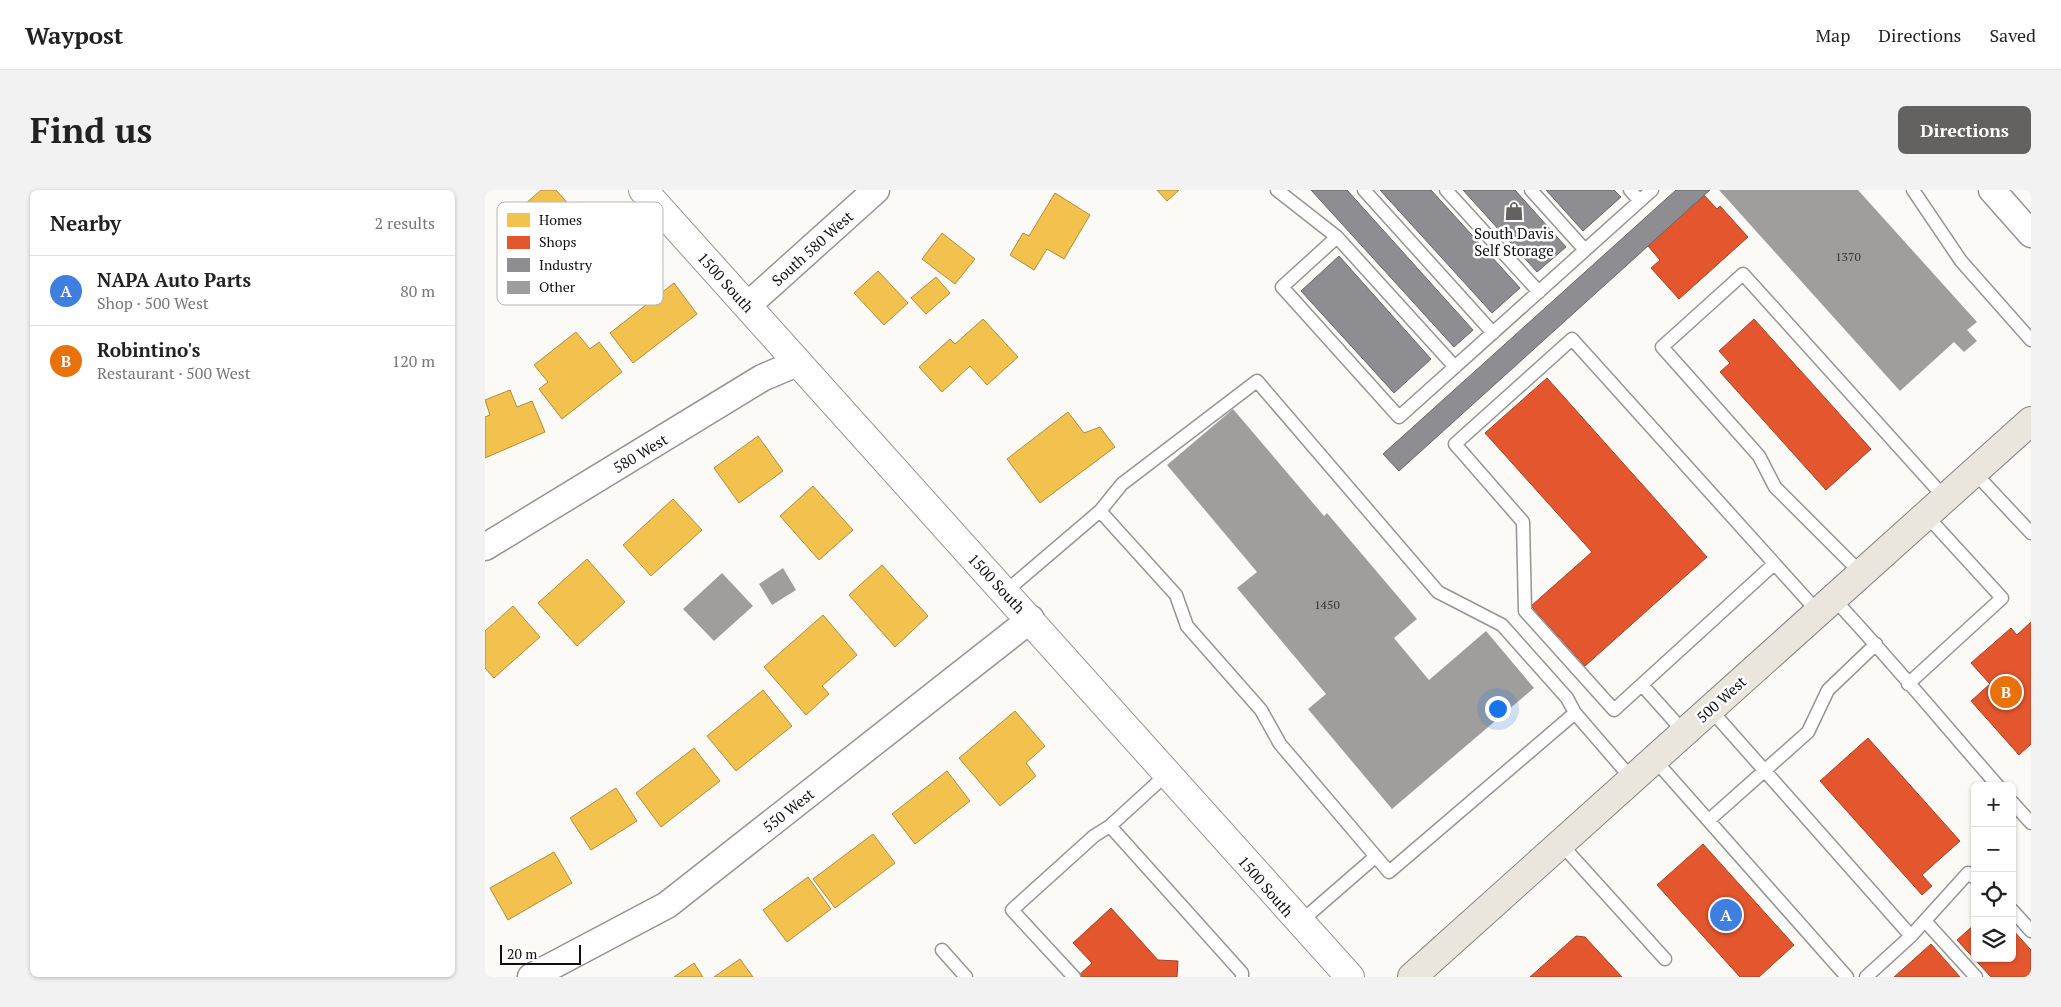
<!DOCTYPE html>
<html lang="en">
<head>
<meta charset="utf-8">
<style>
	body { margin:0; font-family:"PT Serif",serif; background:#f2f2f2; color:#222 }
	.controls { position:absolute; right:15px; bottom:15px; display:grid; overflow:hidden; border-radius:8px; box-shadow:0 1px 4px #0004 }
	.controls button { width:45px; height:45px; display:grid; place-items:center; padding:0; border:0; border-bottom:1px solid #e0e0e0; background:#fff; color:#222; font:25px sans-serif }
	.scale { position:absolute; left:15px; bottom:12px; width:81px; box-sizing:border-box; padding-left:5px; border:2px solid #101010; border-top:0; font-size:14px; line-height:18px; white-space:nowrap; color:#101010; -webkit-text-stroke:4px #fff; paint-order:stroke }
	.you { position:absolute; left:1012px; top:518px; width:18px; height:18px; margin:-12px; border:4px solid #fff; border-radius:50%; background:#1a73e8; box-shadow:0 0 0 8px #1a73e833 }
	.badge { display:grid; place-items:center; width:32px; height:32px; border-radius:50%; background:#636261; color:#fff; font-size:16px; font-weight:700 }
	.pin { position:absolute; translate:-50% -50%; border:2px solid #fff; box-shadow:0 1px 5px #0006 }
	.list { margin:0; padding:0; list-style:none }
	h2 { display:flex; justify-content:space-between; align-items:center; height:65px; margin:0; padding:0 20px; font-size:21px }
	h2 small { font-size:16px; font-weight:400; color:#767676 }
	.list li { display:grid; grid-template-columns:32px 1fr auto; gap:15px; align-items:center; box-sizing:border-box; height:70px; padding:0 20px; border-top:1px solid #e0e0e0 }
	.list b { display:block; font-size:19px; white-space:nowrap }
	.list p { margin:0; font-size:16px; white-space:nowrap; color:#767676 }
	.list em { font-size:16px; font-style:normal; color:#767676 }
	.icon { flex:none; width:28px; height:28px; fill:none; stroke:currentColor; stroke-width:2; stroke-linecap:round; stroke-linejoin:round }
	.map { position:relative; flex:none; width:1546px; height:787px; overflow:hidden; border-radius:8px }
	header { display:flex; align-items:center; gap:30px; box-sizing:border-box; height:70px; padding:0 25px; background:#fff; border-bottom:1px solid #e0e0e0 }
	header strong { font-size:24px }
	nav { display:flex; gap:28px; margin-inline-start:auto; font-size:18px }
	.intro { display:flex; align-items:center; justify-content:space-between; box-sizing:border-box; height:120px; padding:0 30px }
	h1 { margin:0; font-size:35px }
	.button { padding:12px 22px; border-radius:8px; background:#636261; color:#fff; font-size:18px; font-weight:700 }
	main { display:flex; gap:30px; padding:0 30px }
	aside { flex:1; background:#fff; border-radius:8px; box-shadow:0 1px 4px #0004 }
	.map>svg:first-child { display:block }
	.homes { fill:#f2c14e; stroke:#ae8c3b }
	.shops { fill:#e4572e; stroke:#a44225 }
	.industry { fill:#8d8d92; stroke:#68686b }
	.building { fill:#a09e9c }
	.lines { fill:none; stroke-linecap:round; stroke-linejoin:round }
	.service-casing { stroke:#969594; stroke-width:15 }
	.minor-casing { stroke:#969594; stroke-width:29 }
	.tertiary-casing { stroke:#969594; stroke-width:30 }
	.primary-casing { stroke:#848381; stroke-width:30 }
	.service { stroke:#fffefe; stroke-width:12 }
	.minor { stroke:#fffefe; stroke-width:26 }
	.tertiary { stroke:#fffefe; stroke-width:28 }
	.primary { stroke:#ebe6dd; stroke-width:28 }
	.labels { text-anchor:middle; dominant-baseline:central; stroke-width:5; stroke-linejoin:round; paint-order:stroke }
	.number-label { font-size:12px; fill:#343433 }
	.poi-label { font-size:15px; fill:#101010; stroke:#fff }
	.street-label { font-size:15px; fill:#101010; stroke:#fff }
	.key { fill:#fff; stroke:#b7b7b7; stroke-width:1 }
	.key-label { font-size:14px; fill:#101010 }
</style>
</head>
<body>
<header>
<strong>Waypost</strong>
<nav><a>Map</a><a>Directions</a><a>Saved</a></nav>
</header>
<div class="intro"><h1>Find us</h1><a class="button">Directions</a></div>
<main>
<aside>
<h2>Nearby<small>2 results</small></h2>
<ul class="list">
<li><span class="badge" style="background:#3f7fe0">A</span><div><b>NAPA Auto Parts</b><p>Shop · 500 West</p></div><em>80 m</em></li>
<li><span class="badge" style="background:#e8710a">B</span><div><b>Robintino's</b><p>Restaurant · 500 West</p></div><em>120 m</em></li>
</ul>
</aside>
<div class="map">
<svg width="1546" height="787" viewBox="0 0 1546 787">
	<rect width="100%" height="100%" fill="#fcfaf7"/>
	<path class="homes" d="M 56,0 L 71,0 L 106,39 L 72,70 L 30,23 Z
		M 672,0 L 694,0 L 682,11 Z
		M 570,3 L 605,25 L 579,69 L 562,59 L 549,80 L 525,65 L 538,43 L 544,46 Z
		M 457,43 L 490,69 L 470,94 L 437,69 Z
		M 393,81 L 423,113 L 399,135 L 369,103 Z
		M 451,87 L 465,103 L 441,124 L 426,108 Z
		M 189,93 L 212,124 L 148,173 L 125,143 Z
		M 498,129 L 533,167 L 502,195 L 485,176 L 457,202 L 434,177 L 465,149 L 470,154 Z
		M 91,142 L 105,159 L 114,152 L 137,182 L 77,229 L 54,199 L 63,192 L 49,175 Z
		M 25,200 L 32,217 L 47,211 L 60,242 L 0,268 L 0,227 L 5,225 L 0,210 Z
		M 583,222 L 599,243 L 615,237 L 630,257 L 555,313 L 522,269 Z
		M 273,246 L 298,281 L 254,313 L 229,278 Z
		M 328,296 L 368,340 L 334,370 L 295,326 Z
		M 188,309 L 217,340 L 166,386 L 138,355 Z
		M 102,369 L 140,412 L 92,456 L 53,413 Z
		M 397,375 L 443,426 L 410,457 L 364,405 Z
		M 28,416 L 55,447 L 9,488 L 0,478 L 0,441 Z
		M 338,425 L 372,465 L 337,496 L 344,504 L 321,525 L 279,477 Z
		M 278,500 L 307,536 L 251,581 L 222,546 Z
		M 530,521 L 560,556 L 541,573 L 551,586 L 515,616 L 474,568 Z
		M 209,558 L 235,591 L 176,637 L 151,603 Z
		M 462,581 L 485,611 L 430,654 L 407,624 Z
		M 131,598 L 152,631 L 106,660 L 85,628 Z
		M 388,644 L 410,673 L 350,718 L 328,689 Z
		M 69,662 L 87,693 L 23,730 L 5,698 Z
		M 323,687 L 346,719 L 302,752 L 278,720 Z
		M 255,769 L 268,787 L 229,787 Z
		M 209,773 L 218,787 L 189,787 Z"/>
	<path class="shops" d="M 1219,5 L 1232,19 L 1235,16 L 1263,47 L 1194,109 L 1166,78 L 1175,70 L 1163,56 Z
		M 1269,129 L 1386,259 L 1341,300 L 1235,182 L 1245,173 L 1234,161 Z
		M 1062,188 L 1222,367 L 1100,476 L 1046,416 L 1107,362 L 1000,243 Z
		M 1546,432 L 1546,554 L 1534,565 L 1486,511 L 1505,494 L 1486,473 L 1526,438 L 1532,445 Z
		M 1383,548 L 1475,651 L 1437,685 L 1447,696 L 1437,705 L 1335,591 Z
		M 1218,654 L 1309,755 L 1274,787 L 1255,787 L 1172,695 Z
		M 626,718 L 673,770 L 693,771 L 692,787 L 592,787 L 607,773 L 588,753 Z
		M 1490,734 L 1490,768 L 1527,768 L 1527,739 L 1546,760 L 1546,787 L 1506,787 L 1472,750 Z
		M 1091,746 L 1100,747 L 1137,787 L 1045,787 Z
		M 1446,754 L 1475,787 L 1409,787 Z"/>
	<path class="industry" d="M 826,0 L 862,0 L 988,140 L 969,157 Z
		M 895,0 L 946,0 L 1035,98 L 1007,123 Z
		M 978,0 L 1030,0 L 1081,57 L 1052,82 Z
		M 1061,0 L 1129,0 L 1136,7 L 1098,41 Z
		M 1191,0 L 1225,0 L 914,281 L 898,264 Z
		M 854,66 L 946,169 L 909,203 L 816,101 Z"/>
	<path class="building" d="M 1234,0 L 1373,0 L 1492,132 L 1482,140 L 1492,151 L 1479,162 L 1469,152 L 1415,201 Z
		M 748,219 L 839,326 L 842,323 L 932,429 L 909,448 L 944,490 L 1001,441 L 1049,498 L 907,619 L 823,519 L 841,504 L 752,398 L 772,382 L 682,275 Z
		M 298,378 L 311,400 L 287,415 L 274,394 Z
		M 237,383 L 268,416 L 229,451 L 198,419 Z"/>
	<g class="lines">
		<g class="service-casing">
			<path id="service" d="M 792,0 L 852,47 L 970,177
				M 879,0 L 1008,143
				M 961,0 L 1054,102
				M 1046,0 L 1100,60
				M 1145,0 L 1155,11
				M 1428,0 L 1476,71 L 1546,150
				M 852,47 L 797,97 L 914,227 L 1167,0
				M 1489,282 L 1546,343
				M 615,321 L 637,294 L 772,191 L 953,402 L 1017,435 L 1082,508 L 1090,523
				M 1289,374 L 1129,520 L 1040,421 L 1038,332 L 970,254 L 1087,149 L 1333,422
				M 1376,383 L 1290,297 L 1274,266 L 1177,157 L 1258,84 L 1460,308
				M 520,402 L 615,321 L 691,405 L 702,436 L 776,520 L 795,554 L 904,682 L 1090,523 L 1147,589
				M 1348,408 C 1405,469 1458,533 1513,596
				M 1423,494 L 1517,408 L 1441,325
				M 1157,495 L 1199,542
				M 1225,519 L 1426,746
				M 1169,569 L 1362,787
				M 1527,612 L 1546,633
				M 1224,630 L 1323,542 L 1343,500 L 1391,454
				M 625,636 L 757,783 L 757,787
				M 1075,653 L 1180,769
				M 1527,720 L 1546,741
				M 1440,731 L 1491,787
				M 814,733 L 890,667
				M 457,760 L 481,787
				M 589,787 L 527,720 L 609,646 L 625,636 L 683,583
				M 1381,787 L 1426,746 L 1483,683 L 1490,688"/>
		</g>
		<g class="minor-casing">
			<path id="minor" d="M 1507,0 L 1546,44
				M 262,116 L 391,0
				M 0,357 L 277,188 L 312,173
				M 46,787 L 182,715 L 546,429"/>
		</g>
		<g class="tertiary-casing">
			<path id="tertiary" d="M 158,0 L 865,787"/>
		</g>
		<g class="primary-casing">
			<path id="primary" d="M 927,787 L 1546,231"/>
		</g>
		<use href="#service" class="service"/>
		<use href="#minor" class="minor"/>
		<use href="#tertiary" class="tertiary"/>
		<use href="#primary" class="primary"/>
	</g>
	<defs>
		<g id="shop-bare" transform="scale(1.5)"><path d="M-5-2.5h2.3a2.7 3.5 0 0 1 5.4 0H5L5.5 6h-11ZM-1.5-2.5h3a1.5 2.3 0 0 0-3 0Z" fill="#636261" stroke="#fff" stroke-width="2.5" paint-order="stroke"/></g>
	</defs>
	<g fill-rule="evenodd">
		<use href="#shop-bare" x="1029" y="21"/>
	</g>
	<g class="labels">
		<g class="number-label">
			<text x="1363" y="66">1370</text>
			<text x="842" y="414">1450</text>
		</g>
		<g class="poi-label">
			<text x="1029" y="43">South Davis<tspan x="1029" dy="17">Self Storage</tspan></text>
		</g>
		<g class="street-label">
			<text transform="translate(327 58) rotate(-42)">South 580 West</text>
			<text transform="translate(241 92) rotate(48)">1500 South</text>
			<text transform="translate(155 263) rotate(-31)">580 West</text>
			<text transform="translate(512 393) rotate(47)">1500 South</text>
			<text transform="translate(1236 509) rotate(-42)">500 West</text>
			<text transform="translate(303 620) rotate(-38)">550 West</text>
			<text transform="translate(781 696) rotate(49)">1500 South</text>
		</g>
	</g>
	<rect x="12" y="12" width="166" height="103" rx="8" class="key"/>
	<rect x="22" y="23" width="23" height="14" fill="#f2c14e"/>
	<rect x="22" y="46" width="23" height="13" fill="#e4572e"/>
	<rect x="22" y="68" width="23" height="14" fill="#8d8d92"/>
	<rect x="22" y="91" width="23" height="13" fill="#a09e9c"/>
	<g class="key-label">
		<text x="54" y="35">Homes</text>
		<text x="54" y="57">Shops</text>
		<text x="54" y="80">Industry</text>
		<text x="54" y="102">Other</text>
	</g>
</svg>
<div class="controls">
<button>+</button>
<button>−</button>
<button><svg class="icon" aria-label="locate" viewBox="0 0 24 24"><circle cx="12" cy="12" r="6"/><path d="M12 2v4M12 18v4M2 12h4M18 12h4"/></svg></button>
<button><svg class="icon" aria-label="layers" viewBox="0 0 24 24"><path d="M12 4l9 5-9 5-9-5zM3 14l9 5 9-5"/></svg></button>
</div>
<div class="scale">20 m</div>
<div class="you"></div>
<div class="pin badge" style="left:1241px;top:725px;background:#3f7fe0">A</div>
<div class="pin badge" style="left:1521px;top:502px;background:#e8710a">B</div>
</div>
</main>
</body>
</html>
